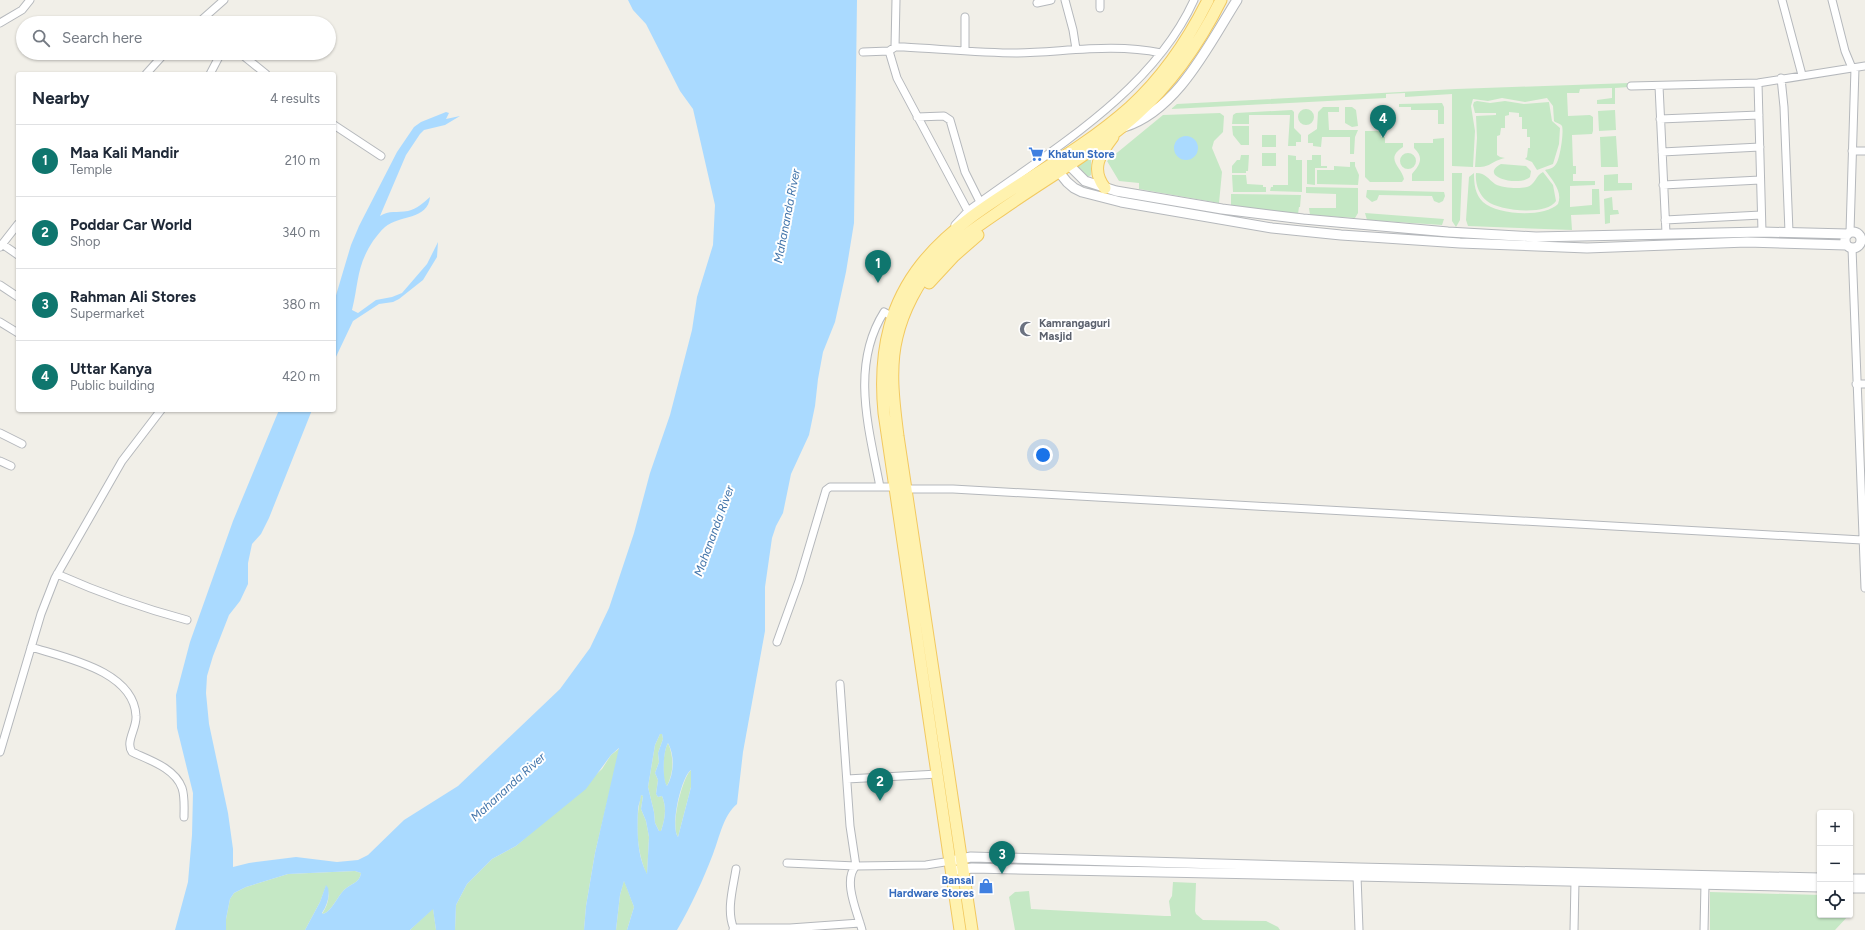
<!DOCTYPE html>
<html lang="en">
<head>
<meta charset="utf-8">
<style>
	body { margin:0; font-family:Figtree,sans-serif; background:#f2f2f3; color:#1f2937 }
	.controls { position:absolute; right:12px; bottom:12px; display:grid; overflow:hidden; border-radius:4px; box-shadow:0 1px 3px #0004 }
	.controls button { width:36px; height:36px; display:grid; place-items:center; padding:0; border:0; border-bottom:1px solid #e0e1e3; background:#fff; color:#1f2937; font:20px sans-serif }
	.you { position:absolute; left:1043px; top:455px; width:14px; height:14px; margin:-10px; border:3px solid #fff; border-radius:50%; background:#1a73e8; box-shadow:0 0 0 6px #1a73e833 }
	.badge { display:grid; place-items:center; width:26px; height:26px; border-radius:50%; background:#0f766e; color:#fff; font-size:13px; font-weight:700 }
	.pin { position:absolute; translate:-50% -33px; filter:drop-shadow(0 1px 2px #0008) }
	.pin::after { content:''; position:absolute; top:21px; width:14px; height:12px; background:inherit; clip-path:polygon(0 0,100% 0,50% 100%) }
	.list { margin:0; padding:0; list-style:none }
	h2 { display:flex; justify-content:space-between; align-items:center; height:52px; margin:0; padding:0 16px; font-size:17px }
	h2 small { font-size:13px; font-weight:400; color:#747a83 }
	.list li { display:grid; grid-template-columns:26px 1fr auto; gap:12px; align-items:center; box-sizing:border-box; height:72px; padding:0 16px; border-top:1px solid #e0e1e3 }
	.list b { display:block; font-size:15px; white-space:nowrap }
	.list p { margin:0; font-size:13px; white-space:nowrap; color:#747a83 }
	.list em { font-size:13px; font-style:normal; color:#747a83 }
	.icon { flex:none; width:22px; height:22px; fill:none; stroke:currentColor; stroke-width:2; stroke-linecap:round; stroke-linejoin:round }
	.map { position:relative; flex:none; width:1865px; height:930px; overflow:hidden }
	.search { position:absolute; background:#fff; box-shadow:0 1px 3px #0004; left:16px; top:16px; width:320px; height:44px; display:flex; align-items:center; gap:10px; box-sizing:border-box; padding:0 14px; border-radius:22px; color:#747a83; font-size:15px }
	.panel { position:absolute; background:#fff; box-shadow:0 1px 3px #0004; left:16px; top:72px; width:320px; height:340px; border-radius:4px }
	.map>svg:first-child { display:block }
	.green { fill:#c5e8c5 }
	.water { fill:#aadaff; fill-rule:evenodd }
	.lines { fill:none; stroke-linecap:round; stroke-linejoin:round }
	.minor-casing { stroke:#b5b8bc; stroke-width:9 }
	.tertiary-casing { stroke:#b5b8bc; stroke-width:11 }
	.primary-casing { stroke:#f2c960; stroke-width:13 }
	.minor { stroke:#fff; stroke-width:7 }
	.tertiary { stroke:#fff; stroke-width:9 }
	.primary { stroke:#fff2af; stroke-width:11 }
	.labels { text-anchor:middle; dominant-baseline:central; stroke-width:4; stroke-linejoin:round; paint-order:stroke }
	.shop-label { font-size:11px; font-weight:bold; fill:#366cbe; stroke:#fff; text-anchor:start }
	.worship-label { font-size:11px; font-weight:bold; fill:#5b616d; stroke:#fff; text-anchor:start }
	.water-label { font-size:12px; font-style:italic; fill:#4174aa; stroke:#fff }
</style>
</head>
<body>
<div class="map">
<svg width="1865" height="930" viewBox="0 0 1865 930">
	<rect width="100%" height="100%" fill="#f1efe8"/>
	<path class="green" d="M 1629,83 L 1629,87 L 1615,88 L 1615,104 L 1597,104 L 1597,100 L 1612,98 L 1612,88 L 1580,89 L 1579,93 L 1567,93 L 1568,116 L 1590,115 L 1593,117 L 1593,131 L 1592,134 L 1572,135 L 1573,166 L 1576,166 L 1576,174 L 1573,174 L 1573,181 L 1595,181 L 1595,185 L 1570,186 L 1570,207 L 1592,205 L 1592,189 L 1599,189 L 1600,214 L 1571,215 L 1572,230 L 1468,226 L 1466,220 L 1469,177 L 1474,173 C 1474,184 1475,194 1483,202 C 1497,215 1544,218 1558,204 C 1563,191 1552,180 1545,170 C 1549,169 1554,168 1556,164 C 1560,159 1564,132 1562,126 C 1560,123 1556,123 1554,121 L 1553,106 L 1547,98 L 1525,102 L 1502,98 L 1488,101 L 1473,99 L 1471,106 L 1475,131 L 1473,167 L 1452,166 L 1452,94 L 1405,97 L 1405,93 L 1386,94 L 1386,98 L 1171,109 L 1177,104 L 1456,89 Z
		M 1477,101 L 1490,103 L 1505,101 L 1524,104 L 1549,102 L 1552,121 L 1560,128 L 1559,144 L 1553,164 L 1537,170 L 1532,162 L 1525,159 L 1527,157 L 1528,148 L 1530,148 L 1530,137 L 1527,137 L 1527,129 L 1522,129 L 1522,117 L 1519,117 L 1519,113 L 1509,112 L 1509,115 L 1505,116 L 1505,128 L 1501,128 L 1500,135 L 1497,136 L 1497,155 L 1500,157 L 1505,158 C 1491,161 1491,168 1475,167 L 1477,138 L 1476,116 L 1496,115 L 1496,113 L 1475,113 L 1473,105 L 1474,102 Z
		M 1442,103 L 1444,107 L 1444,124 L 1438,124 L 1438,110 L 1411,110 L 1411,107 L 1399,107 L 1399,104 Z
		M 1323,107 L 1339,107 L 1339,112 L 1328,112 L 1329,130 L 1358,130 L 1355,137 L 1354,154 L 1350,154 L 1350,137 L 1322,137 L 1321,147 L 1313,146 L 1313,143 L 1308,143 L 1308,135 L 1317,129 L 1318,112 Z
		M 1345,107 L 1352,107 L 1356,110 L 1358,126 L 1352,127 L 1345,123 Z
		M1298 117a8 8 0 1 1 16 0a8 8 0 1 1-16 0Z
		M 1292,110 L 1294,112 L 1294,128 L 1301,135 L 1301,142 L 1296,142 L 1296,146 L 1288,146 L 1290,115 L 1249,115 L 1249,124 L 1232,124 L 1233,115 L 1236,113 Z
		M 1615,110 L 1616,130 L 1599,131 L 1598,111 Z
		M 1220,113 L 1224,116 L 1223,132 L 1214,141 L 1212,148 L 1222,172 L 1219,203 L 1139,189 L 1139,183 L 1119,181 L 1107,161 L 1163,115 Z
		M 1232,126 L 1249,126 L 1249,145 L 1241,145 L 1233,135 Z
		M 1365,131 L 1380,131 L 1381,137 L 1385,137 L 1385,143 L 1403,143 L 1403,147 C 1384,159 1402,167 1404,179 L 1402,182 L 1370,182 L 1365,177 Z
		M 1262,135 L 1276,135 L 1276,147 L 1262,147 Z
		M 1616,136 L 1618,167 L 1601,167 L 1600,137 Z
		M 1444,138 L 1444,181 L 1412,181 L 1412,174 C 1419,166 1425,158 1414,148 L 1414,143 L 1433,143 L 1433,139 Z
		M 1262,153 L 1276,153 L 1276,166 L 1262,166 Z
		M1400 161a8 8 0 1 1 16 0a8 8 0 1 1-16 0Z
		M 1241,155 L 1249,155 L 1248,171 L 1246,171 L 1246,173 L 1232,173 L 1232,166 L 1237,160 L 1240,160 Z
		M 1288,155 L 1296,156 L 1296,160 L 1302,160 L 1302,192 L 1270,191 L 1271,187 L 1273,187 L 1273,185 L 1288,185 Z
		M 1312,155 L 1321,155 L 1321,166 L 1327,166 L 1327,168 L 1315,168 L 1315,185 L 1307,184 L 1307,160 L 1312,160 Z
		M 1091,158 L 1091,175 L 1088,177 L 1078,170 L 1077,166 Z
		M 1350,162 L 1355,162 L 1355,166 L 1359,175 L 1358,185 L 1317,184 L 1317,170 L 1334,170 L 1334,166 L 1350,167 Z
		M 1501,164 L 1526,166 L 1531,171 L 1530,177 C 1520,187 1477,177 1501,164 Z
		M 1543,172 L 1553,185 L 1556,201 C 1547,216 1499,211 1487,201 C 1479,195 1475,184 1476,173 C 1486,173 1488,179 1495,184 C 1502,188 1519,189 1527,187 C 1535,185 1536,175 1543,172 Z
		M 1452,173 L 1462,173 L 1460,220 L 1456,227 L 1452,221 Z
		M 1618,174 L 1618,183 L 1632,183 L 1632,190 L 1604,191 L 1604,175 Z
		M 1232,175 L 1246,175 L 1247,184 L 1263,185 L 1263,187 L 1266,187 L 1266,192 L 1233,192 Z
		M 1306,187 L 1358,188 L 1358,213 L 1355,218 L 1310,215 L 1309,208 L 1336,208 L 1336,194 L 1306,193 Z
		M 1367,190 L 1444,192 L 1445,196 L 1443,201 L 1439,203 L 1434,201 L 1432,196 L 1379,195 L 1377,200 L 1372,202 L 1366,197 Z
		M 1231,194 L 1301,195 L 1300,207 L 1299,207 L 1298,214 L 1231,206 Z
		M 1612,197 L 1613,210 L 1618,210 L 1619,214 L 1610,215 L 1610,223 L 1605,224 L 1604,199 Z
		M 1365,213 L 1444,219 L 1442,225 L 1367,220 Z
		M 660,734 L 662,734 L 663,739 L 658,753 L 659,762 L 655,773 L 658,780 L 656,794 L 658,797 L 662,796 C 667,808 665,819 661,831 L 659,831 L 655,823 L 654,812 L 648,787 L 655,745 Z
		M 668,743 C 674,757 674,772 667,786 C 661,779 663,751 668,743 Z
		M 620,748 L 595,853 L 586,906 L 584,930 L 455,930 L 456,905 L 467,884 L 492,859 L 516,846 L 546,820 L 602,769 L 611,755 Z
		M 691,770 L 691,787 L 678,837 C 670,827 682,778 691,770 Z
		M 641,795 L 643,796 L 641,809 L 646,821 L 649,837 L 647,875 C 636,851 635,821 641,795 Z
		M 355,871 L 361,873 C 360,883 350,884 344,890 C 337,897 332,911 323,914 L 322,914 C 328,905 331,895 326,886 L 320,902 L 305,930 L 226,930 L 226,919 L 230,899 L 234,893 L 246,887 L 288,874 Z
		M 624,880 L 634,907 L 627,930 L 616,930 L 620,895 Z
		M 1173,882 L 1196,883 L 1195,911 L 1196,914 L 1203,920 L 1266,921 L 1278,927 L 1280,930 L 1015,930 L 1009,897 L 1015,892 L 1029,891 L 1031,909 L 1165,916 L 1171,916 L 1169,901 L 1172,896 Z
		M 1710,892 L 1820,895 L 1820,915 L 1849,915 L 1835,930 L 1710,930 Z
		M 433,908 L 436,930 L 410,930 Z"/>
	<path class="water" d="M 628,0 L 857,0 L 854,223 L 846,272 L 835,322 L 823,352 L 818,379 L 815,406 L 809,435 L 791,474 L 783,513 L 776,526 L 772,538 L 765,587 L 765,631 L 743,752 L 737,804 C 723,816 720,836 713,854 C 703,880 691,906 677,930 L 627,930 L 634,907 L 624,881 L 620,895 L 616,930 L 584,930 L 586,906 L 595,853 L 619,748 L 611,755 L 586,789 L 516,846 L 492,859 L 467,884 L 456,905 L 455,930 L 436,930 L 433,909 L 410,930 L 305,930 L 320,902 L 326,885 L 328,888 C 330,897 327,905 322,913 L 323,914 C 332,911 337,897 344,890 C 350,884 360,883 361,873 L 355,871 L 288,874 L 246,887 L 234,893 L 230,899 L 226,919 L 226,930 L 175,930 L 188,882 L 192,835 L 193,793 L 177,728 L 176,695 L 190,642 L 233,521 L 279,410 L 312,410 L 269,518 L 261,534 L 252,544 L 248,563 L 248,584 L 240,601 L 229,615 L 213,656 L 207,676 L 206,693 L 209,724 L 228,813 L 233,849 L 233,867 L 249,863 L 296,857 L 337,862 L 358,860 L 368,855 L 404,820 L 458,786 L 560,689 L 590,648 L 609,608 L 634,533 L 650,473 L 670,415 L 692,330 L 697,297 L 713,245 L 715,205 L 693,109 L 680,91 L 646,24 L 633,10 ZM 660,734 L 662,734 L 663,739 L 658,753 L 659,762 L 655,773 L 658,780 L 656,794 L 658,797 L 662,796 C 667,808 665,819 661,831 L 659,831 L 655,823 L 654,812 L 648,787 L 655,745 ZM 668,743 C 675,756 674,774 667,786 C 662,779 663,751 668,743 ZM 691,770 L 691,787 L 678,837 C 670,827 681,777 691,770 ZM 641,795 L 643,796 L 641,809 L 646,821 L 649,837 L 647,874 C 637,855 637,832 638,810 C 638,805 641,800 641,795 Z
		M 446,112 L 449,113 L 446,119 L 460,116 L 445,125 L 424,130 L 420,134 L 406,155 L 380,216 C 389,210 397,213 408,211 C 417,209 423,203 430,197 C 428,220 399,215 385,227 C 380,231 377,236 373,241 C 356,267 359,282 352,310 L 358,313 L 376,300 L 392,297 L 402,293 L 427,264 L 438,242 L 437,257 L 423,280 L 399,299 L 393,302 L 379,304 L 353,321 L 334,361 L 334,302 L 351,245 L 359,226 L 397,152 L 414,127 L 421,122 Z
		M1174 148a12 12 0 1 1 24 0a12 12 0 1 1-24 0Z"/>
	<g class="lines">
		<g class="minor-casing">
			<path id="minor" d="M 1065,0 L 1073,30 L 1076,49
				M 1100,0 L 1100,8
				M 1782,0 L 1802,75
				M 1832,0 L 1845,51 L 1852,68
				M 1037,3 L 1051,0
				M 965,17 L 965,50
				M 0,23 L 22,10 L 30,0
				M 198,23 L 224,0
				M 895,47 L 896,0
				M 889,51 L 897,78 L 970,215
				M 863,52 L 889,51 L 895,47 L 904,47 C 941,49 980,53 1017,53 C 1065,52 1114,43 1161,53
				M 240,53 L 266,74
				M 146,74 L 165,53
				M 210,74 L 221,53
				M 1781,78 L 1784,107 L 1789,232
				M 1758,83 L 1762,232
				M 1631,86 L 1758,83 L 1865,66
				M 1659,86 L 1666,233
				M 917,117 L 944,116 L 950,120 L 965,172 L 982,206
				M 1660,119 L 1759,115
				M 334,125 L 381,156
				M 1852,151 L 1865,151
				M 1662,152 L 1760,147
				M 1663,185 L 1760,180
				M 1665,220 L 1761,215
				M 955,225 L 968,211 C 1048,152 1152,93 1194,0
				M 1850,232 L 1855,68
				M 2,244 L 18,255
				M 0,247 L 18,224
				M 1852,248 L 1865,588
				M 0,285 L 18,297
				M 0,322 L 18,333
				M 1856,384 L 1865,384
				M 0,433 L 22,444
				M 0,461 L 11,466
				M 880,487 C 869,429 850,366 884,312 L 893,317
				M 906,489 L 953,489 L 1862,540
				M 57,574 C 100,593 142,608 187,620
				M 777,642 L 799,581 L 826,490 L 830,487 L 895,487
				M 31,647 C 66,658 134,671 136,716 C 137,728 125,742 132,752 C 149,760 175,768 182,788 C 185,797 184,808 184,817
				M 0,752 L 41,614 L 55,578 L 122,461 L 161,410
				M 847,779 L 938,774
				M 787,863 L 856,866 L 850,826 L 840,684
				M 1357,876 L 1359,930
				M 734,929 C 726,911 733,888 736,869
				M 733,930 L 737,928 L 790,928 L 860,923
				M 862,930 C 858,914 842,880 856,866 L 926,865 L 951,861
				M 1574,930 L 1575,881
				M 1704,930 L 1705,884"/>
		</g>
		<g class="tertiary-casing">
			<path id="tertiary" d="M 1124,127 C 1178,110 1209,44 1237,0
				M 1064,160 L 1085,181 L 1116,191 L 1222,209 L 1303,219 L 1448,232 L 1536,237 L 1762,232 L 1848,234
				M 1055,167 L 1067,182 L 1074,188 L 1082,192 L 1121,202 L 1272,228 L 1341,235 L 1460,243 L 1587,248 L 1747,242 L 1846,245
				M1845 240a8 8 0 1 1 16 0a8 8 0 1 1-16 0Z
				M 956,860 L 971,857 L 1358,868 L 1820,878
				M 958,870 L 972,868 L 1357,876 L 1820,887
				M 1850,879 L 1865,879
				M 1850,888 L 1865,888"/>
		</g>
		<g class="primary-casing">
			<path id="primary" d="M 1105,188 C 1090,169 1100,154 1113,137
				M 929,283 L 954,256 L 978,235
				M 960,930 L 884,413 C 866,226 1019,206 1130,107 C 1163,77 1188,40 1208,0
				M 972,930 L 898,436 C 894,404 889,369 897,337 C 903,311 918,282 936,262 C 953,243 975,228 997,213 C 1042,181 1094,152 1135,116 C 1172,83 1199,44 1221,0"/>
		</g>
		<use href="#minor" class="minor"/>
		<use href="#tertiary" class="tertiary"/>
		<use href="#primary" class="primary"/>
	</g>
	<defs>
		<g id="supermarket-bare" transform="scale(1.2)"><path d="M-6-5.5h2.5l.6 2H6L4.5 2H-2.5L-4.4-4H-6ZM-1.5 3.2a1.3 1.3 0 1 0 .1 0ZM3 3.2a1.3 1.3 0 1 0 .1 0Z" fill="#3f7fe0" stroke="#fff" stroke-width="2.5" paint-order="stroke"/></g>
		<g id="mosque-bare" transform="scale(1.2)"><path d="M3.5-4.9A6 6 0 1 0 3.5 4.9A5 5 0 1 1 3.5-4.9Z" fill="#6b7280" stroke="#fff" stroke-width="2.5" paint-order="stroke"/></g>
		<g id="shop-bare" transform="scale(1.2)"><path d="M-5-2.5h2.3a2.7 3.5 0 0 1 5.4 0H5L5.5 6h-11ZM-1.5-2.5h3a1.5 2.3 0 0 0-3 0Z" fill="#3f7fe0" stroke="#fff" stroke-width="2.5" paint-order="stroke"/></g>
	</defs>
	<g fill-rule="evenodd">
		<use href="#supermarket-bare" x="1036" y="154"/>
		<use href="#mosque-bare" x="1027" y="329"/>
		<use href="#shop-bare" x="986" y="886"/>
	</g>
	<g class="labels">
		<g class="shop-label">
			<text x="1048" y="154">Khatun Store</text>
			<text x="974" y="880" text-anchor="end">Bansal<tspan x="974" dy="13">Hardware Stores</tspan></text>
		</g>
		<g class="worship-label">
			<text x="1039" y="323">Kamrangaguri<tspan x="1039" dy="13">Masjid</tspan></text>
		</g>
		<g class="water-label">
			<text transform="translate(787 216) rotate(-79)">Mahananda River</text>
			<text transform="translate(714 531) rotate(-70)">Mahananda River</text>
			<text transform="translate(508 787) rotate(-42)">Mahananda River</text>
		</g>
	</g>
</svg>
<div class="controls">
<button>+</button>
<button>−</button>
<button><svg class="icon" aria-label="locate" viewBox="0 0 24 24"><circle cx="12" cy="12" r="6"/><path d="M12 2v4M12 18v4M2 12h4M18 12h4"/></svg></button>
</div>
<div class="you"></div>
<div class="pin badge" style="left:878px;top:283px">1</div>
<div class="pin badge" style="left:880px;top:801px">2</div>
<div class="pin badge" style="left:1002px;top:874px">3</div>
<div class="pin badge" style="left:1383px;top:138px">4</div>
<div class="search"><svg class="icon" aria-label="search" viewBox="0 0 24 24"><circle cx="10" cy="10" r="6"/><path d="M15 15l6 6"/></svg>Search here</div>
<section class="panel">
<h2>Nearby<small>4 results</small></h2>
<ul class="list">
<li><span class="badge">1</span><div><b>Maa Kali Mandir</b><p>Temple</p></div><em>210 m</em></li>
<li><span class="badge">2</span><div><b>Poddar Car World</b><p>Shop</p></div><em>340 m</em></li>
<li><span class="badge">3</span><div><b>Rahman Ali Stores</b><p>Supermarket</p></div><em>380 m</em></li>
<li><span class="badge">4</span><div><b>Uttar Kanya</b><p>Public building</p></div><em>420 m</em></li>
</ul>
</section>
</div>
</body>
</html>
